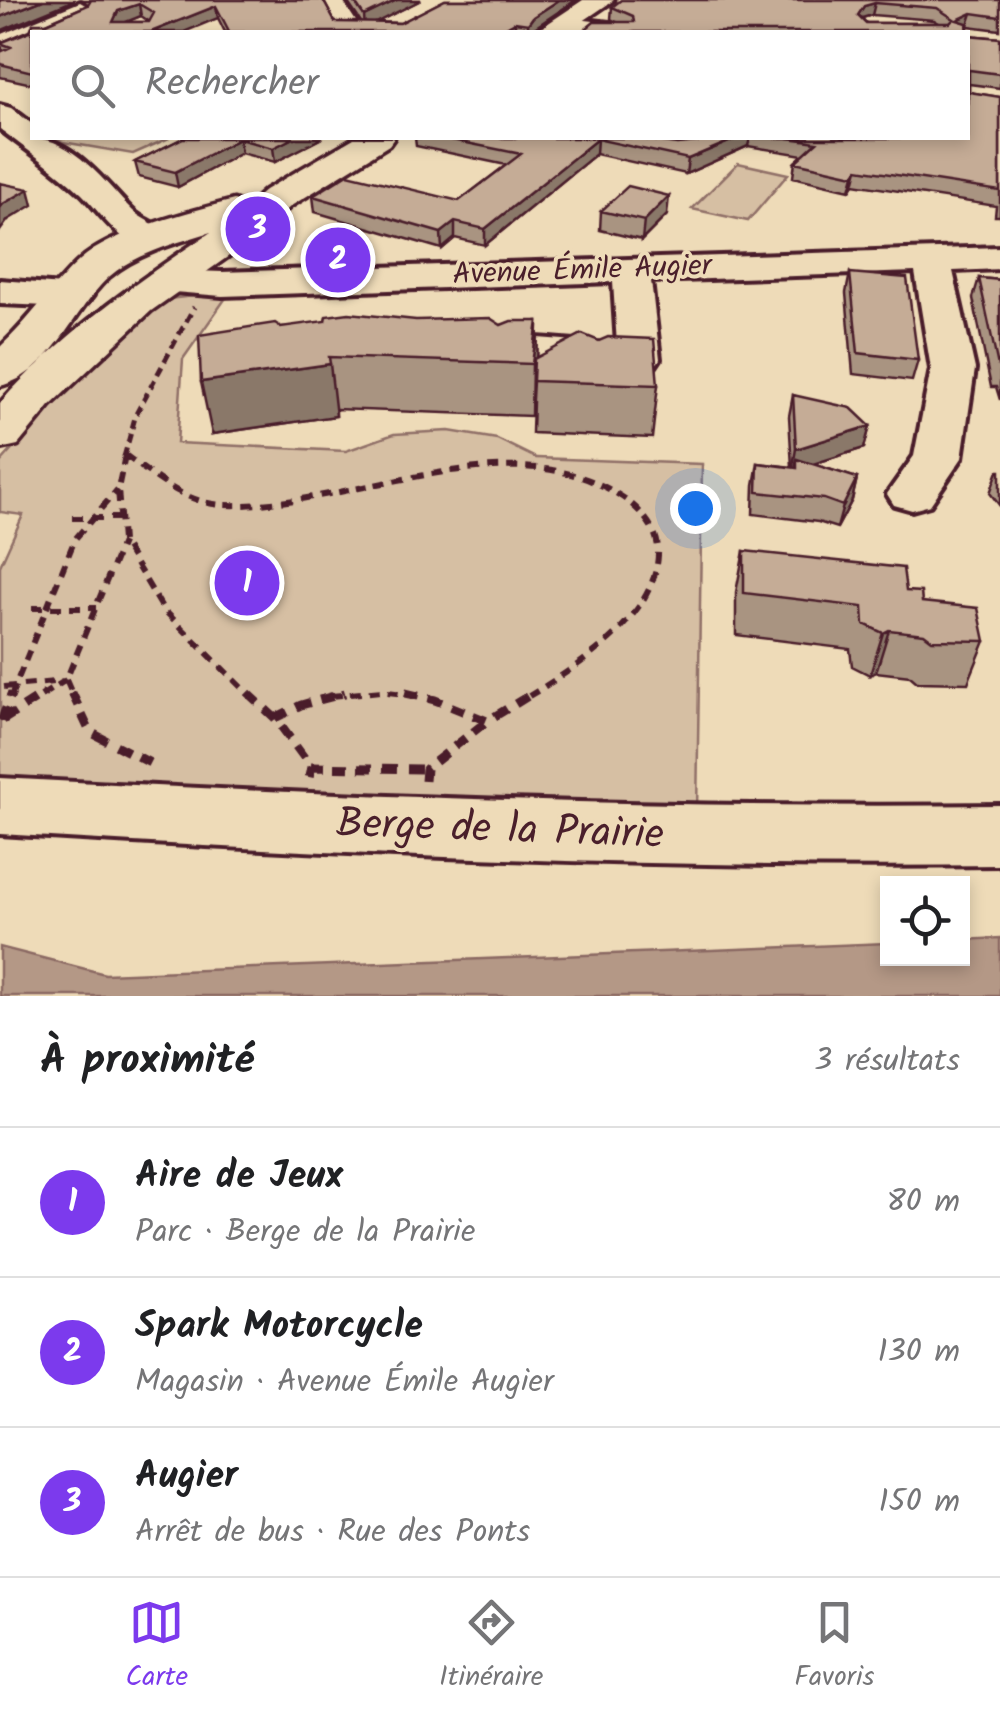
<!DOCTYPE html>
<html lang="fr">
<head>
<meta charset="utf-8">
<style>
	body { margin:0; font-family:Kalam,sans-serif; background:#f2f2f2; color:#202124 }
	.controls { position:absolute; right:30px; bottom:30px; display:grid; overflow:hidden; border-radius:0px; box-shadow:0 5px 15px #0003 }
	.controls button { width:90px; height:90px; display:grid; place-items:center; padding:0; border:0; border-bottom:2px solid #e0e0e0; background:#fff; color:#202124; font:50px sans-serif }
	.you { position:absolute; left:695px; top:508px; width:35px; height:35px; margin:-25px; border:8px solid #fff; border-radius:50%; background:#1a73e8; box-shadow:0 0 0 15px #1a73e833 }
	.badge { display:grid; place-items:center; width:65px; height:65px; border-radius:50%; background:#7c3aed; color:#fff; font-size:32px; font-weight:700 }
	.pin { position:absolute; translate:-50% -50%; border:5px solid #fff; box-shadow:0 2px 10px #0006 }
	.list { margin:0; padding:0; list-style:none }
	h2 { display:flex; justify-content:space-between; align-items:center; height:130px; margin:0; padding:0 40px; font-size:42px }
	h2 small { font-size:32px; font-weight:400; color:#757577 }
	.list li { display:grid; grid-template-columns:65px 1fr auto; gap:30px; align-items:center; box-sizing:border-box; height:150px; padding:0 40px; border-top:2px solid #e0e0e0 }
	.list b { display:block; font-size:38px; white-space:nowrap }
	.list p { margin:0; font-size:32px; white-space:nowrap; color:#757577 }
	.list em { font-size:32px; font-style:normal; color:#757577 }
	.icon { flex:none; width:55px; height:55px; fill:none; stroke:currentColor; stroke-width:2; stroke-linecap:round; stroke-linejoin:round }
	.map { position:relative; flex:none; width:1000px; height:996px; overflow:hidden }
	.search { position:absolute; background:#fff; box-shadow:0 5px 15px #0003; left:30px; right:30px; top:30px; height:110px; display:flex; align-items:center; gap:25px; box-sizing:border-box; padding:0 35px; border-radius:0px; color:#757577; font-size:38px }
	.sheet { height:580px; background:#fff }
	nav { display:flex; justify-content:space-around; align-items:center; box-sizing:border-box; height:140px; border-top:2px solid #e0e0e0; background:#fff; font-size:28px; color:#757577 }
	nav a { display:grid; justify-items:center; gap:5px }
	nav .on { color:#7c3aed }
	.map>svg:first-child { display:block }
	.green { fill:#d6bfa3; stroke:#906f67; stroke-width:2.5 }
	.water { fill:#b49886; stroke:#8a6862; stroke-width:2.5 }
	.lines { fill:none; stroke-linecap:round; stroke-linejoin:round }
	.minor-casing { stroke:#4a1f2b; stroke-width:8 }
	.major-casing { stroke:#4a1f2b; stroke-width:7 }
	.path-far2 { stroke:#4a1f2b; stroke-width:5; stroke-dasharray:9 6; stroke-linecap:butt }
	.path-far1 { stroke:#4a1f2b; stroke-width:6; stroke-dasharray:11 8; stroke-linecap:butt }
	.path { stroke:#4a1f2b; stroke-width:9; stroke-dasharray:14 10; stroke-linecap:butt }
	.minor { fill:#eedbb8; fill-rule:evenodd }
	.major { fill:#eedbb8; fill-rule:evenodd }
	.wall { fill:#a99481; stroke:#4a1f2b; stroke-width:2.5; fill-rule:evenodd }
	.shaded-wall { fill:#8a7869; stroke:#4a1f2b; stroke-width:2.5 }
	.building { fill:#c5ac96; stroke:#4a1f2b; stroke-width:2.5; fill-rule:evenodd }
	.labels { text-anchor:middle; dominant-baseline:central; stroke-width:8; stroke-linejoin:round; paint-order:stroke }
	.far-street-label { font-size:30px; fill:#4a1f2b; stroke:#eedbb8 }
	.near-street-label { font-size:42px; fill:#4a1f2b; stroke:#eedbb8 }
</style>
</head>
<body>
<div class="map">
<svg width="1000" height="996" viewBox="0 0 1000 996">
	<rect width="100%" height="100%" fill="#eedbb8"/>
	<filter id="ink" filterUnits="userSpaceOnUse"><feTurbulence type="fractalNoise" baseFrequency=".01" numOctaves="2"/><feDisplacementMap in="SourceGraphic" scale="20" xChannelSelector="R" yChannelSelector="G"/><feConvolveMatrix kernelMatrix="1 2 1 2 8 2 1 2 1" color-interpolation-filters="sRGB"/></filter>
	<g filter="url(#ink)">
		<path class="green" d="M 55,138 L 169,138 L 133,154 L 63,142 Z
			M 738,163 L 788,174 L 748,221 L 692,209 Z
			M 230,292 L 183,359 L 177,443 L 346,451 L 394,434 L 449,431 L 497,439 L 536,458 L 702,464 L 697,814 L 0,785 L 0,566 L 23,515 L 0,512 L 0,463 L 87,367 L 159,300 Z"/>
		<path class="water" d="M 1000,938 L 1000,996 L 0,996 L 0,947 L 105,974 L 887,943 L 888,958 L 962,958 L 963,940 Z"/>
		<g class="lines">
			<g class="minor-casing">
				<path id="minor" d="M 318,0 L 342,0 L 363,32 L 339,32 Z
					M 80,2 L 92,9 L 89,14 L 49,32 L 32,32 L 32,40 L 0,53 L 0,35 Z
					M 562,17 L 617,24 L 630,32 L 553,29 L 550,24 Z
					M 0,105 L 11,108 L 32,124 L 32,138 C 73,138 105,183 132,210 C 143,221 160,224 169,238 L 164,246 C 125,255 105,217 82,194 C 57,170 27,150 0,129 Z
					M 1000,247 L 1000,269 L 953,271 L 975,369 L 962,458 L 930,505 L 912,510 L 894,505 L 887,494 L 914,456 L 931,369 L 915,272 L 651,281 L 660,359 L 654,368 L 639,372 L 457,362 L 451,353 L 457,344 C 508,331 565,341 617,345 L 613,282 L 222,296 L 150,290 L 145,282 L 150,274 L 164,270 L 222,272 Z
					M 0,280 L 87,287 L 93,295 L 87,303 L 73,307 L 0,304 Z
					M 0,778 C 333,796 666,809 1000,805 L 1000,865 C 666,869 333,855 0,834 Z"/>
			</g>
			<g class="major-casing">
				<path id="major" d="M 583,0 L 614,0 L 567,32 L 535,32 Z
					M 354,138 L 394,138 L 389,145 L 291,206 L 263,232 L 151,311 L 50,406 L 18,445 L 0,449 L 0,403 C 61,335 136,282 211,232 C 179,242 137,253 110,276 C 73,309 53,373 0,386 L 0,347 C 30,320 53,284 80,260 C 112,231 192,211 234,200 L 248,205 L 265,190 Z"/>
			</g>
			<path class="path-far2" d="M 125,455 L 128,457
				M 124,457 L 136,414 L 194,307"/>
			<path class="path-far1" d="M 125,455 L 118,489 L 122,541 L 163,609 L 250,696
				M 125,455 C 155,477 186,504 225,505 C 351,509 512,421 625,499 C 643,512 660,532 658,555 C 655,618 577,667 529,696
				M 72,518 L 120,518
				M 32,608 L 96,608
				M 66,680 L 73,696
				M 4,687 L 64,681
				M 11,696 L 75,539 L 117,490
				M 41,696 L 66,680 L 122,543
				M 331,696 L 381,691 L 418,696"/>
			<path class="path" d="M 72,693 L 90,732 L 158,767
				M 248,693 L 275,718 L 311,767 L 309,777
				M 405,693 L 435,700 L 487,721 L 533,693
				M 275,718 L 301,705 L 345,693
				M 3,720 L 45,693
				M 1,721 L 12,693
				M 311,767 L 426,769
				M 425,781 L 426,769 L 487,721"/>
			<use href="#minor" class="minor"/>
			<use href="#major" class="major"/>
		</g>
		<path class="wall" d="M 81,0 L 323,0 L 335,22 L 361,22 L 346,0 L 421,0 L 377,22 L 400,23 L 445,0 L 576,0 L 533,29 L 531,32 L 225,32 L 218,18 L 32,32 L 32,84 L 0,77 L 0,52 L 3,51 L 0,43 L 88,5 L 88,4 ZM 141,16 L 150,22 L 124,22 Z
			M 1000,0 L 1000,30 L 968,26 L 968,35 L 1000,38 L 1000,88 L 969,84 L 969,92 L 1000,97 L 1000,216 L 995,216 L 996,206 L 854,184 L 850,190 L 793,177 L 795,162 L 803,155 L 748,146 L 686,174 L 596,154 L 485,245 L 455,238 L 442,249 L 315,212 L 313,196 L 459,201 L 506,165 L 416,146 L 415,138 L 633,138 L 677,144 L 699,141 L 694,138 L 968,138 L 617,22 L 611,19 L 612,7 ZM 872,15 L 934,20 L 939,23 L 866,23 L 862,18 Z
			M 183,138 L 322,138 L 275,162 L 241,153 L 178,187 L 139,177 L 135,162 Z
			M 601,211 L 667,215 L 642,240 L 600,230 Z
			M 850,273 L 918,360 L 912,381 L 853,374 L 846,293 Z
			M 979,278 L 1000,280 L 1000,400 L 996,387 L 991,387 L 973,298 Z
			M 538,321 L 537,358 L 658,385 L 652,438 L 532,433 L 533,401 L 531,416 L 336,409 L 336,416 L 212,434 L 281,327 L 501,325 Z
			M 793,395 L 870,426 L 864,448 L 813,464 L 857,478 L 852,500 L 837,528 L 818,522 L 753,514 L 754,485 L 758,463 L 792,467 L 789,416 Z
			M 998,471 L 1000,471 L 1000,506 L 990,493 Z
			M 744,551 L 906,591 L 985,641 L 968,683 L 917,682 L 910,676 L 876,672 L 870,675 L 852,666 L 850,649 L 736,635 L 736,592 Z"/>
		<path class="shaded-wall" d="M 43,0 L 75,0 L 0,31 L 0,17 Z
			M 397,0 L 421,0 L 365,28 L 364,16 Z
			M 559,0 L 576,0 L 533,29 L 531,32 L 528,32 L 528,24 L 533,17 Z
			M 875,3 L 872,15 L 862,18 L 858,15 L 864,6 Z
			M 139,4 L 141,16 L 121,24 L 113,22 L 118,11 Z
			M 216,6 L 218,18 L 184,32 L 151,32 Z
			M 972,13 L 968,25 L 954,32 L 957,20 Z
			M 515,22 L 515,32 L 497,32 Z
			M 293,138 L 322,138 L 275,162 L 273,148 Z
			M 738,138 L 750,138 L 748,146 L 686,174 L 688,159 Z
			M 239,139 L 241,153 L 178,187 L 175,172 Z
			M 597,139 L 596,154 L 485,245 L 485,229 Z
			M 858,169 L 854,184 L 850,190 L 854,175 Z
			M 29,189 L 33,205 L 8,220 L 0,231 L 0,208 L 3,204 Z
			M 669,196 L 667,215 L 642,240 L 644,221 Z
			M 455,222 L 455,238 L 442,249 L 441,233 Z
			M 538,321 L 537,372 L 533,381 L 531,416 L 532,364 Z
			M 330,364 L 336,416 L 212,434 L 201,382 Z
			M 870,426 L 864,448 L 797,469 L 797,459 L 795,470 L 792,471 L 796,449 Z
			M 857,478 L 852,500 L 837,528 L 843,506 Z
			M 889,630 L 876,672 L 870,675 L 883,633 Z"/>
		<path class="building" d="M 0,0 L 43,0 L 0,17 Z
			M 91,0 L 323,0 L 335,22 L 400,23 L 445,0 L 559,0 L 533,17 L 528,24 L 515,22 L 497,32 L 226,32 L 229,31 L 216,6 L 151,32 L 32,32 L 32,72 L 0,64 L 0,52 L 11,47 L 0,43 L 30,31 L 33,23 L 47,23 L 88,5 ZM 139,4 L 154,13 L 149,22 L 113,22 L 118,11 Z
			M 353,0 L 397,0 L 364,16 Z
			M 621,0 L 1000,0 L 1000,17 L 972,13 L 957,20 L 967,23 L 968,35 L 1000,38 L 1000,74 L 969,70 L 969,92 L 1000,97 L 1000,191 L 858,169 L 854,175 L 795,162 L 817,142 L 788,138 L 968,138 L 968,32 L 582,32 L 594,22 L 634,22 L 633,16 L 612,7 ZM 875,3 L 937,8 L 954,19 L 950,23 L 866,23 L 858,15 L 864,6 Z
			M 183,138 L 293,138 L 273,148 L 239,139 L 175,172 L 135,162 Z
			M 442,138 L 633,138 L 677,144 L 698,142 L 702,138 L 738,138 L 688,159 L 597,139 L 485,229 L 455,222 L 441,233 L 313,196 L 348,174 L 459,201 L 521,154 Z
			M 0,183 L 29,189 L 3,204 L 0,208 Z
			M 628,186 L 669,196 L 644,221 L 601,211 Z
			M 850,273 L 907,278 L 918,360 L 858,353 Z
			M 979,278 L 1000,280 L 1000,366 L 998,366 Z
			M 349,313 L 416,320 L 490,318 L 501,325 L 511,321 L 538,321 L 532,364 L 329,357 L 330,364 L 201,382 L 199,335 L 275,323 L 281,327 L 325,321 L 326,316 Z
			M 582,334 L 599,341 L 608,337 L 654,339 L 658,385 L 533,381 L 534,359 Z
			M 793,395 L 851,408 L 870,426 L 796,449 Z
			M 797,459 L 857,478 L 843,506 L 824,499 L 757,492 L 758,463 L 797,468 Z
			M 744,551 L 903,568 L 906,591 L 921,592 L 922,602 L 978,608 L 985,641 L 932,640 L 924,634 L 889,630 L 883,633 L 864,624 L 863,607 L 744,593 Z"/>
	</g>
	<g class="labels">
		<g class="far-street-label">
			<text transform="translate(582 271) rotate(-2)">Avenue Émile Augier</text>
		</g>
		<g class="near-street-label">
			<text transform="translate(500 830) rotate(2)">Berge de la Prairie</text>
		</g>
	</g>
</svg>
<div class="controls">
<button><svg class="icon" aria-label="locate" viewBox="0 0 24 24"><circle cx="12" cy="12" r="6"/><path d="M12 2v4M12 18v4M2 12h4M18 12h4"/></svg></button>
</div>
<div class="you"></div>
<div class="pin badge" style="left:247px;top:583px">1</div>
<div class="pin badge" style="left:338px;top:260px">2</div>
<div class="pin badge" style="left:258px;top:229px">3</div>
<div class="search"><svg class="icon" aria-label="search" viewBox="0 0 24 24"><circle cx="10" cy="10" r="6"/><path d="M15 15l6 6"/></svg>Rechercher</div>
</div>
<section class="sheet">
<h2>À proximité<small>3 résultats</small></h2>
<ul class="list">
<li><span class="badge">1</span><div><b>Aire de Jeux</b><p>Parc · Berge de la Prairie</p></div><em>80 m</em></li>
<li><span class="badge">2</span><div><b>Spark Motorcycle</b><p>Magasin · Avenue Émile Augier</p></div><em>130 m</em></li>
<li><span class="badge">3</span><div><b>Augier</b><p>Arrêt de bus · Rue des Ponts</p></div><em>150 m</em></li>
</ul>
</section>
<nav>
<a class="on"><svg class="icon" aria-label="map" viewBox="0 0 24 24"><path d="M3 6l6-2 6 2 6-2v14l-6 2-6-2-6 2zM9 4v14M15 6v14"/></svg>Carte</a>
<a><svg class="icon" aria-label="directions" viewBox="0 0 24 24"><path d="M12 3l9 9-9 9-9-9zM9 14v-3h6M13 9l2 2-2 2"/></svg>Itinéraire</a>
<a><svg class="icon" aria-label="saved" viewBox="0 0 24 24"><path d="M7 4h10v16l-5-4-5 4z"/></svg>Favoris</a>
</nav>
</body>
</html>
